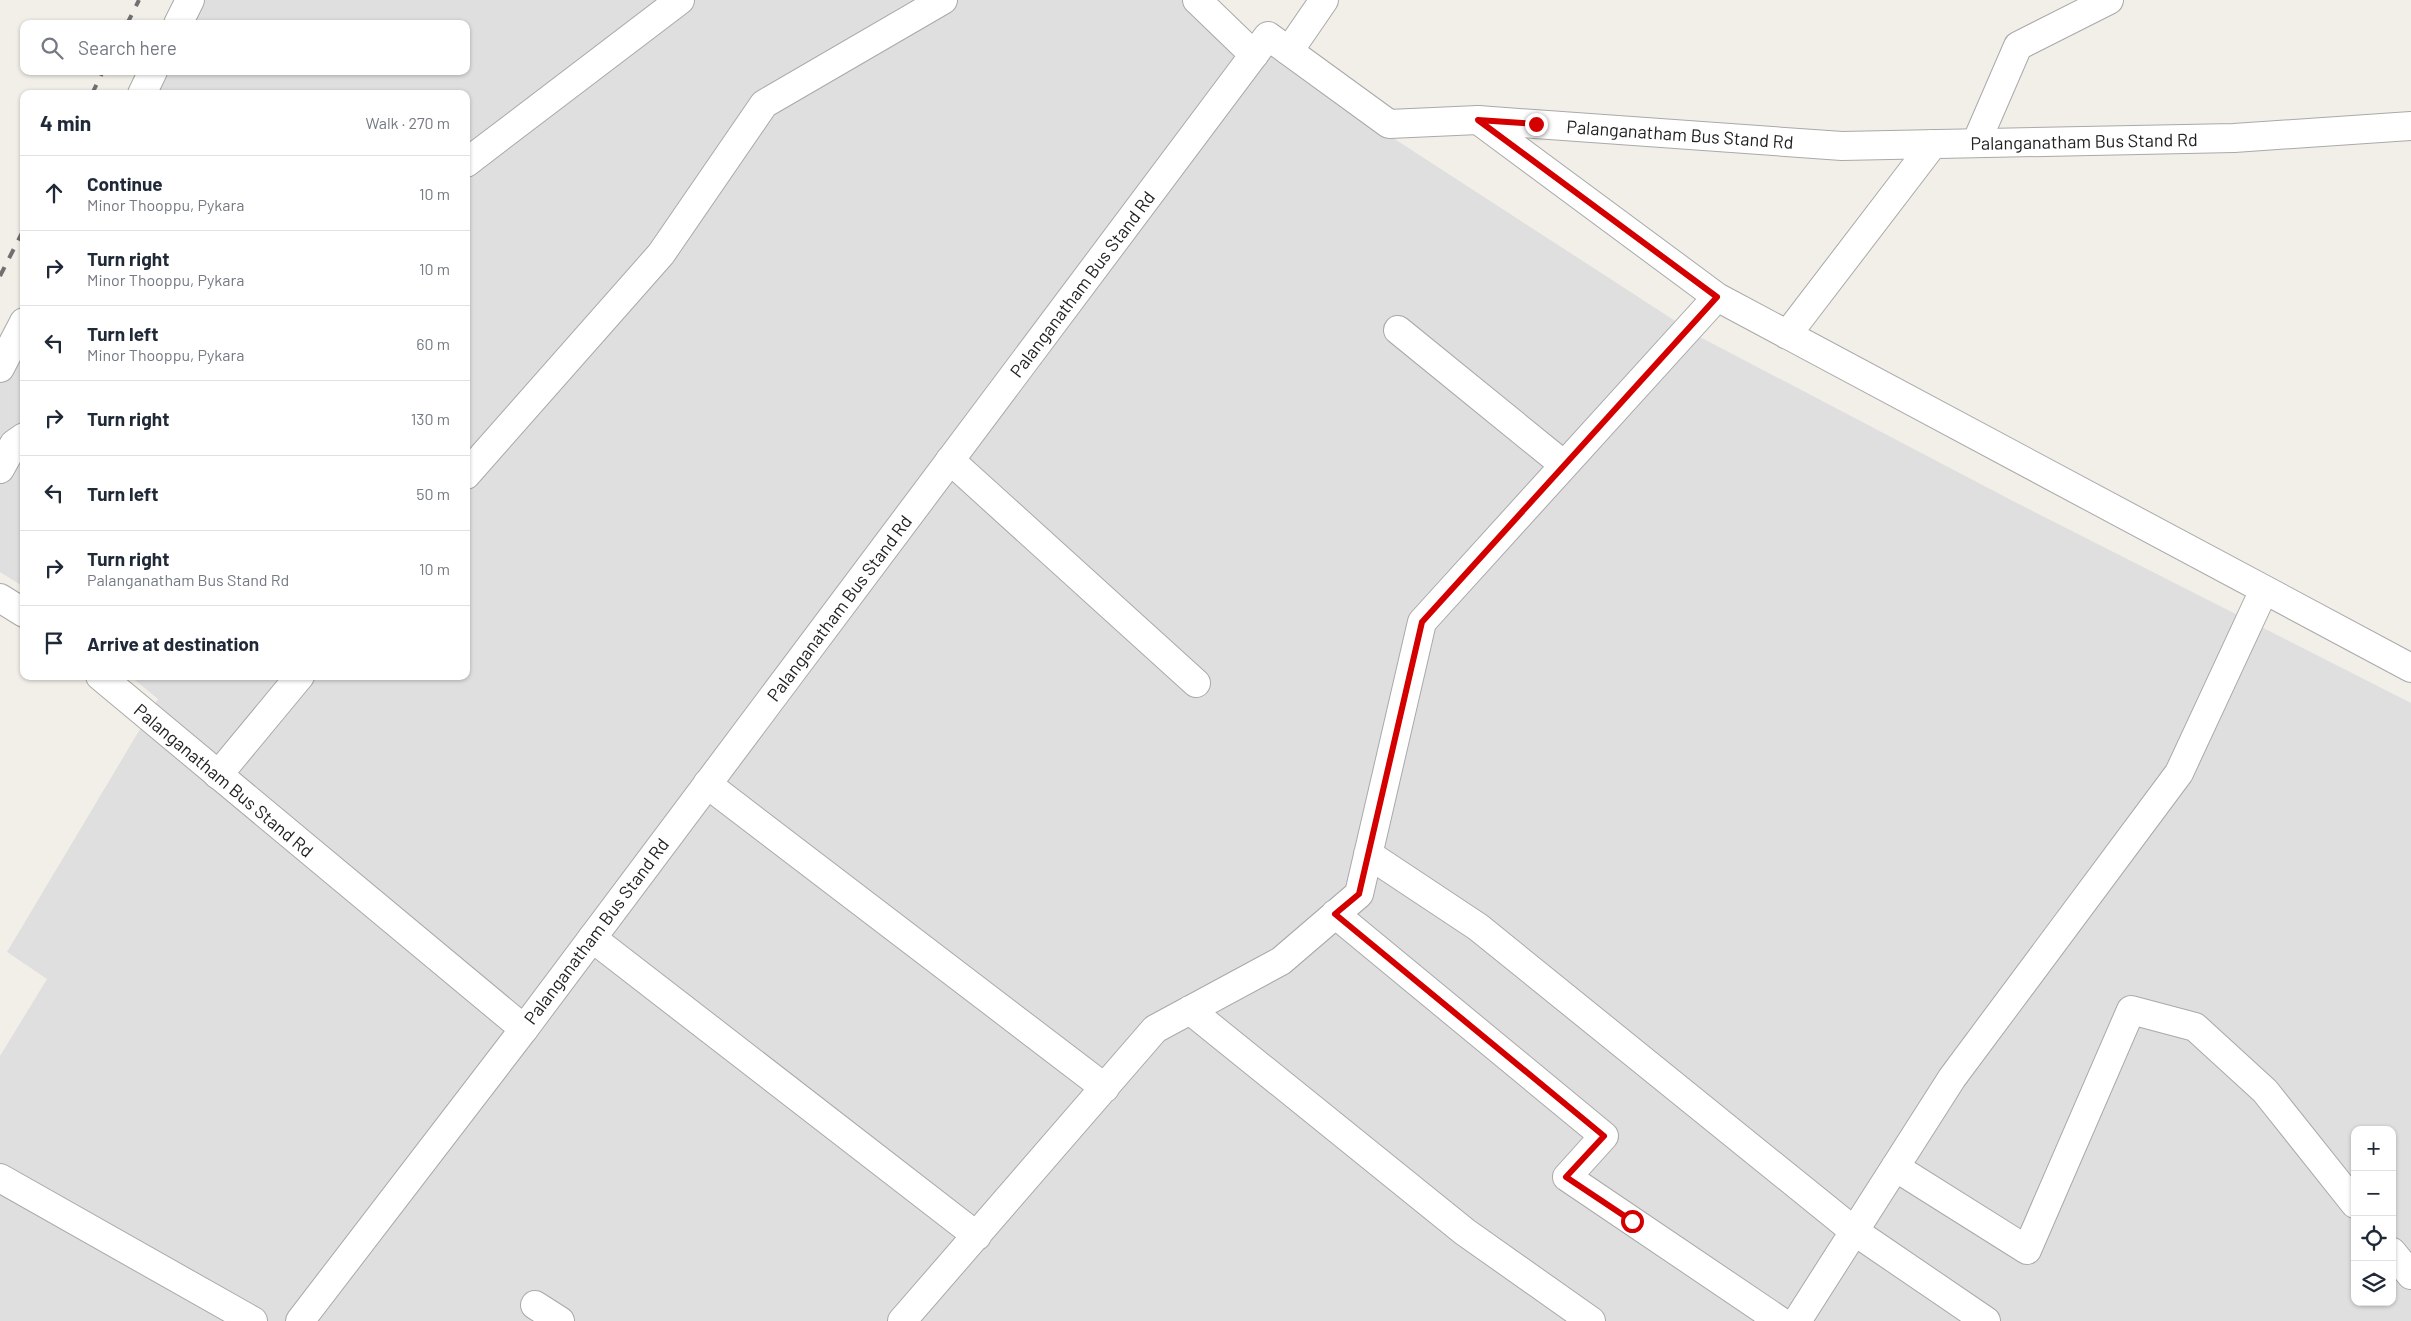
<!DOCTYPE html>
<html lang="en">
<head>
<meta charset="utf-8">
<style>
	body { margin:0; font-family:Barlow,sans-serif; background:#f2f2f3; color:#1f2937 }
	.controls { position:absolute; right:15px; bottom:15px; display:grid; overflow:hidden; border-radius:10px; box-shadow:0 1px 4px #0004 }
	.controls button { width:45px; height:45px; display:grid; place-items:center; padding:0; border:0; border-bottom:1px solid #e0e1e3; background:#fff; color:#1f2937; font:25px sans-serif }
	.stop { position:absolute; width:15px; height:15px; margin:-11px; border:4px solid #d40000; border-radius:50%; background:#fff }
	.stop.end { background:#d40000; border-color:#fff; box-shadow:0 1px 5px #0008 }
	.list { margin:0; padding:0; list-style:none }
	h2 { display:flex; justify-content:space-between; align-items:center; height:65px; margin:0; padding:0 20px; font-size:21px }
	h2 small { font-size:16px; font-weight:400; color:#747a83 }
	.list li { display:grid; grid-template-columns:32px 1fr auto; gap:15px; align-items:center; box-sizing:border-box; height:75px; padding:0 20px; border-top:1px solid #e0e1e3 }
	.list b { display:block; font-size:19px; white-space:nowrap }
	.list p { margin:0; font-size:16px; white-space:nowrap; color:#747a83 }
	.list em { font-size:16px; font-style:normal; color:#747a83 }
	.icon { flex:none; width:28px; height:28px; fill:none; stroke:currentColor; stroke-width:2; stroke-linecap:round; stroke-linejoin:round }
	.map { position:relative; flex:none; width:2411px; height:1321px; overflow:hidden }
	.search { position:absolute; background:#fff; box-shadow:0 1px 4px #0004; left:20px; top:20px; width:450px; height:55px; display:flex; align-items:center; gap:12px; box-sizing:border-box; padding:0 18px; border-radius:10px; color:#747a83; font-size:19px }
	.panel { position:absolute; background:#fff; box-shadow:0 1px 4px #0004; left:20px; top:90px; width:450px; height:590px; border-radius:10px }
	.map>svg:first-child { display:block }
	.residential { fill:#e0dfdf; fill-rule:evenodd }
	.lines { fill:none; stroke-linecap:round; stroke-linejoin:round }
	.minor-casing { stroke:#a9a9a9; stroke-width:30 }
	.tertiary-casing { stroke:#a9a9a9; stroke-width:30 }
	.minor { stroke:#fff; stroke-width:28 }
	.tertiary { stroke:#fff; stroke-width:28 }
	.rail { stroke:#707070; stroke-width:4; stroke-dasharray:10 10; stroke-linecap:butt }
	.route { stroke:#d40000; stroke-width:6 }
	.labels { text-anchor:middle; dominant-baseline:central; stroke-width:4; stroke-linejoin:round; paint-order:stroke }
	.street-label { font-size:18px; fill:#222; stroke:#fff }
</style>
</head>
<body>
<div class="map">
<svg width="2411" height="1321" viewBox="0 0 2411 1321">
	<rect width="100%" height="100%" fill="#f2efe9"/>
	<path class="residential" d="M 185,0 L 1206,0 L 1353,112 L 1700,337 L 2013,501 L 2411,703 L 2411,1321 L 0,1321 L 0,1056 L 47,979 L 7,952 L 158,699 L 130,676 L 466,676 L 466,94 L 139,94 L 150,71 L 466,71 L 466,24 L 174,24 ZM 2355,1130 L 2392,1130 L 2392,1302 L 2355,1302 Z
		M 24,315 L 24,587 L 0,572 L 0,357 Z"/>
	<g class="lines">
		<g class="minor-casing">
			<path id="minor" d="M 1197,0 L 1254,55
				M 178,24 L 190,0
				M 1289,51 L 1324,0
				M 142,94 L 153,71
				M 1478,120 L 1717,297 L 2411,668
				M 1976,143 L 2018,46 L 2109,0
				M 466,163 L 680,0
				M 1398,330 L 1564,465
				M 1787,335 L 1933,144
				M 0,368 L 24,322
				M 950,460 L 1196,683
				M 0,469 L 14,444 L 24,437
				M 466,475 L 661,254 L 764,104 L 943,0
				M 218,775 L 300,676
				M 707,784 L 1105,1088
				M 1368,854 L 1478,927 L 1854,1231 L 1986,1321
				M 1335,914 L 1604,1136 L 1567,1177 L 1780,1321
				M 592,938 L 977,1236
				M 1190,1010 L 1465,1232 L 1591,1321
				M 1895,1167 L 2027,1250 L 2131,1010 L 2195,1027 L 2265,1091 L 2355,1204
				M 0,1178 L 253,1321
				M 2392,1252 L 2411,1275
				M 535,1305 L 560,1321
				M 300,1321 L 524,1029
				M 902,1321 L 1155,1029 L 1281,961 L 1359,894 L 1422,622 L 1717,297
				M 1797,1321 L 1952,1078 L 2179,773 L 2264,590"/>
		</g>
		<g class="tertiary-casing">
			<path id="tertiary" d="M 0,598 L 24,613
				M 100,676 L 524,1029 L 1268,36 L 1389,124 L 1478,120 L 1842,146 L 2234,138 L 2411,126"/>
		</g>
		<use href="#minor" class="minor"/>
		<use href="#tertiary" class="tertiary"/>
		<path class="rail" d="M 127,24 L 139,0
			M 92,94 L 103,71
			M 0,276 L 24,229"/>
	</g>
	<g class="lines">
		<path class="route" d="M 1536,124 L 1478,120 L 1717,297 L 1422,622 L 1359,894 L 1335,914 L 1604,1136 L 1566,1177 L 1632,1221"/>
	</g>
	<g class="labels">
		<g class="street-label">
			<text transform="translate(1680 134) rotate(4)">Palanganatham Bus Stand Rd</text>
			<text transform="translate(2084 141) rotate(-1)">Palanganatham Bus Stand Rd</text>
			<text transform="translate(1082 284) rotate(-53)">Palanganatham Bus Stand Rd</text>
			<text transform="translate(839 608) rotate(-53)">Palanganatham Bus Stand Rd</text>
			<text transform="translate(224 780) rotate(40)">Palanganatham Bus Stand Rd</text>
			<text transform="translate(596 931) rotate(-53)">Palanganatham Bus Stand Rd</text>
		</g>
	</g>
</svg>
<div class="controls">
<button>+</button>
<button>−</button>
<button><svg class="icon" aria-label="locate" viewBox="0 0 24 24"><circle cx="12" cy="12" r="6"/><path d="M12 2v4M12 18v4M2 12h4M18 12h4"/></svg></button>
<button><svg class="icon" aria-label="layers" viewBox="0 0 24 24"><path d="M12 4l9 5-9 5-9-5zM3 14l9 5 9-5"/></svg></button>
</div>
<div class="stop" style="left:1632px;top:1221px"></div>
<div class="stop end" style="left:1536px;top:124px"></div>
<div class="search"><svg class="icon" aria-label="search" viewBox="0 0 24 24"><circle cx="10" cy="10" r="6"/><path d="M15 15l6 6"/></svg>Search here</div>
<section class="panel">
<h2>4 min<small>Walk · 270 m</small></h2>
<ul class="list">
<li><svg class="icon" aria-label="ahead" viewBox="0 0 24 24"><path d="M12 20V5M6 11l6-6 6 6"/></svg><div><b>Continue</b><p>Minor Thooppu, Pykara</p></div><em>10 m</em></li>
<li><svg class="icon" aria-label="right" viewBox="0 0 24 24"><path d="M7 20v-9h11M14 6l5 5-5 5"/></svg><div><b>Turn right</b><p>Minor Thooppu, Pykara</p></div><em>10 m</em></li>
<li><svg class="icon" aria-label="left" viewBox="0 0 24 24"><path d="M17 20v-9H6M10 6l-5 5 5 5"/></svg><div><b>Turn left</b><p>Minor Thooppu, Pykara</p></div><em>60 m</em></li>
<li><svg class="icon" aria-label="right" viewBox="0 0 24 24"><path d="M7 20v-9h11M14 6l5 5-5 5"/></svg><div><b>Turn right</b></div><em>130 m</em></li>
<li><svg class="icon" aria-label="left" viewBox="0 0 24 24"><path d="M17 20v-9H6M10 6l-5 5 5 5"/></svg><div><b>Turn left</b></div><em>50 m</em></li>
<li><svg class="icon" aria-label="right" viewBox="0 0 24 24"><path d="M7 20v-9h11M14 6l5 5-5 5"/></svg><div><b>Turn right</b><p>Palanganatham Bus Stand Rd</p></div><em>10 m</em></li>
<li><svg class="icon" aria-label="arrive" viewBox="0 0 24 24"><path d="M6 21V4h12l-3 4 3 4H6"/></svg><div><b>Arrive at destination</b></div></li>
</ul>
</section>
</div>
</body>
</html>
